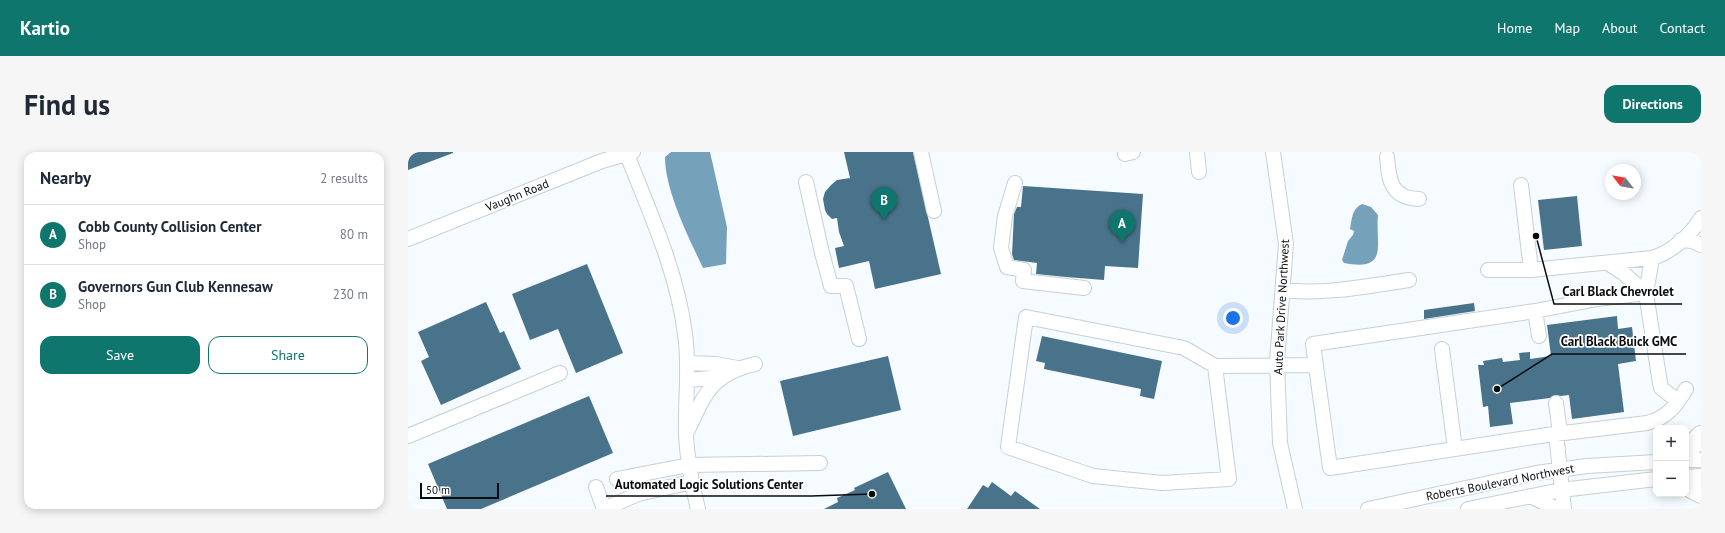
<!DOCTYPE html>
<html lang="en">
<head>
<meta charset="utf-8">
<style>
	body { margin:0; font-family:"PT Sans",sans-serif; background:#f6f6f7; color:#1f2937 }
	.controls { position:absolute; right:12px; bottom:12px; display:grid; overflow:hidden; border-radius:8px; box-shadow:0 2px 10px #0003 }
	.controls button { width:36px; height:36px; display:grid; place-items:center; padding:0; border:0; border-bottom:1px solid #e0e1e3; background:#fff; color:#1f2937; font:20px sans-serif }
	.compass { position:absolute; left:1197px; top:12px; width:36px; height:36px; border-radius:50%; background:#fff; box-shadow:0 2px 10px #0003; rotate:301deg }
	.scale { position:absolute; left:12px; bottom:10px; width:79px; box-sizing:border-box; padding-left:4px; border:2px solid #090c0e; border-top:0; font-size:11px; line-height:14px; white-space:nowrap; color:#090c0e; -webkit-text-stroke:3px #fff; paint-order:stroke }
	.you { position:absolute; left:825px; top:166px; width:14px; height:14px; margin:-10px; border:3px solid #fff; border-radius:50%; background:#1a73e8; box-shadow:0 0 0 6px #1a73e833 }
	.badge { display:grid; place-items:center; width:26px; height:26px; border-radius:50%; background:#0f766e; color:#fff; font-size:13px; font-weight:700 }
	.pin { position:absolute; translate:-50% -33px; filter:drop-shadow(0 1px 2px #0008) }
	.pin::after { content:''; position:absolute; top:21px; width:14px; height:12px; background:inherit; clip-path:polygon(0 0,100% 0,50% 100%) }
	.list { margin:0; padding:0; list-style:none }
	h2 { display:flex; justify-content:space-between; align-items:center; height:52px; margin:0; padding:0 16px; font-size:17px }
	h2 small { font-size:13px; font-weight:400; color:#747a83 }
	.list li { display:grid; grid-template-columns:26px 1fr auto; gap:12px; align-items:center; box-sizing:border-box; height:60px; padding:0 16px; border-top:1px solid #e0e1e3 }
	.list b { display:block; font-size:15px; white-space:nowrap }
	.list p { margin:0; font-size:13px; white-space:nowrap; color:#747a83 }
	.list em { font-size:13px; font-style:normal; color:#747a83 }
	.actions { display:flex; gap:8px; padding:12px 16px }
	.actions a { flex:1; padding:9px 0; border:1px solid #0f766e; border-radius:12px; text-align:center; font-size:14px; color:#0f766e }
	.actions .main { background:#0f766e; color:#fff }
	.map { position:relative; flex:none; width:1293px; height:357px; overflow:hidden; border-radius:12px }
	header { display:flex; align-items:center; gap:24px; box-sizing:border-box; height:56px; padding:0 20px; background:#0f766e; color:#fff }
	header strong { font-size:19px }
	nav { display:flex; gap:22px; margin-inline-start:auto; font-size:14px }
	.intro { display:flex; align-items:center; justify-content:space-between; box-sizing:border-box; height:96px; padding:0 24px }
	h1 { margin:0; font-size:28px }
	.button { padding:10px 18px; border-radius:12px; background:#0f766e; color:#fff; font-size:14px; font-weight:700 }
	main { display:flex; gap:24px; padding:0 24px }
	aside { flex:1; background:#fff; border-radius:12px; box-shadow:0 2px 10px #0003 }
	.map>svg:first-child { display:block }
	.water { fill:#76a1ba }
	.building { fill:#49738a }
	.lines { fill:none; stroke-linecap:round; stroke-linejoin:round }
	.minor-casing { stroke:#c6d0d5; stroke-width:16 }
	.highway-casing { stroke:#c6d0d5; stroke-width:22 }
	.minor { stroke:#fff; stroke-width:14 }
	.highway { stroke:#fff; stroke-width:20 }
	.labels { text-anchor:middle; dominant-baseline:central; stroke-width:3.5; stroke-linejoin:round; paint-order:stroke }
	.street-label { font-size:12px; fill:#090c0e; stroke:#fff }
	.leader { fill:none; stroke:#090c0e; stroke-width:1.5 }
	.callout-dot { fill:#090c0e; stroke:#fff; stroke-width:1.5 }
	.callout-label { font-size:13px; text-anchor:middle; font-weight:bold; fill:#090c0e; stroke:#fff; stroke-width:3.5; stroke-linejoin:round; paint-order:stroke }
</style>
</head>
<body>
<header>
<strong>Kartio</strong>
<nav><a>Home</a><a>Map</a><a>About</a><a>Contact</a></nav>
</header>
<div class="intro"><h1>Find us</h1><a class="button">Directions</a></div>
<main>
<aside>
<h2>Nearby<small>2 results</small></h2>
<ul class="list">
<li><span class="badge">A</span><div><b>Cobb County Collision Center</b><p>Shop</p></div><em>80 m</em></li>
<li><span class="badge">B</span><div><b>Governors Gun Club Kennesaw</b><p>Shop</p></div><em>230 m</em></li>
</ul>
<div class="actions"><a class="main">Save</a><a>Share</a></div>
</aside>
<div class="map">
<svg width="1293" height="357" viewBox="0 0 1293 357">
	<rect width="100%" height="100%" fill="#f5fbfe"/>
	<path class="water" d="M 263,0 L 302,0 L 319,75 L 318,112 L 295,116 C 281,86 257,39 257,5 Z
		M 954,52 L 963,55 L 970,63 C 967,92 982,120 936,111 L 934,108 L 940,89 L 945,83 L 946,79 L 942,77 C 944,66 944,57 954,52 Z"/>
	<path class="building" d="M 0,0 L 45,0 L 45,1 L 0,18 Z
		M 436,0 L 505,0 L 533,122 L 467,137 L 461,109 L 431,116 L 427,96 L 436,94 L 431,80 L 429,66 L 424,67 L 419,62 L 417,58 L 415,47 L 417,40 L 423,33 L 429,28 L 442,26 Z
		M 615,34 L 735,42 L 730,116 L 697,114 L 696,128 L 658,125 L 628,122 L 629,111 L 606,108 L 604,102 L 606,62 L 609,55 L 613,55 Z
		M 1169,44 L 1174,94 L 1136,98 L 1130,48 Z
		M 179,112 L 215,201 L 168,221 L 150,177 L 122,188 L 104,142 Z
		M 78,150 L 92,181 L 96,179 L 113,217 L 33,253 L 13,209 L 21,205 L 10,180 Z
		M 1066,151 L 1067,159 L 1016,167 L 1016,158 Z
		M 1209,164 L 1210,177 L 1224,175 L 1228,209 L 1210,212 L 1216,260 L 1164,267 L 1161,243 L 1153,244 L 1147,243 L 1142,246 L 1102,251 L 1105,272 L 1082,275 L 1080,254 L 1075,255 L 1070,213 L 1076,213 L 1075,209 L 1094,206 L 1095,210 L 1112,208 L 1111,201 L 1122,200 L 1122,207 L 1143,204 L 1139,173 Z
		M 634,184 L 754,209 L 746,247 L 732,244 L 733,237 L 636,217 L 637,211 L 628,209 Z
		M 480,204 L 493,258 L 385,284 L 372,229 Z
		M 181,244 L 205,301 L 73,357 L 39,357 L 20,312 Z
		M 480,320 L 498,357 L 416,357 L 430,350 L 429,346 L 447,338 L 446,336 Z
		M 584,330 L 603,344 L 607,339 L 632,357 L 559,357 L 575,333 L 580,336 Z"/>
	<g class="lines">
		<g class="minor-casing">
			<path id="minor" d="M 218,0 C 241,59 269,118 277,182 C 282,215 277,248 278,282 C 279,307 284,332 290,357
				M 513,0 L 526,59
				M 789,0 L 791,20
				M 865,0 L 878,92 L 869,209 L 872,291 L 887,357
				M 717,2 L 725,0
				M 979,5 C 981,29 983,46 1011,47
				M 398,30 L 414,101 L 423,134 L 438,134 L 451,187
				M 607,31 L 597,64 L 593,96 L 599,115 L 616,118 L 615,129 L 676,136
				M 1113,33 L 1123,118
				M 0,87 L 194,9 L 225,0
				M 1273,88 L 1284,89 L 1293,93
				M 1244,106 L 1238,141 L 1251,225 L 1253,236 L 1270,249
				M 1200,111 L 1215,121 L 1238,141
				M 1080,118 L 1123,118 L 1244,106 C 1264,100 1283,83 1293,66
				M 875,138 C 916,143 960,134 1001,128
				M 1238,141 L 1189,147 L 1127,159 L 905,192 L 922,316 L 1139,283 L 1239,271 C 1259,266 1268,254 1278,237
				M 1127,159 L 1131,184
				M 1034,197 L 1047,297
				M 279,211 L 308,212 L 329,216
				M 807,214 L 776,196 L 618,165 L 600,295 L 685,324 L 754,331 L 821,327 L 807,214 L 907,213
				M 280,228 L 314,225
				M 1148,251 L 1152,281
				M 280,278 C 297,241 304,222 347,212
				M 1148,281 L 1156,357
				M 0,284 L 152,221
				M 1278,308 L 1293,308
				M 1278,325 L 1293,324
				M 209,327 L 281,313 L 412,311
				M 188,335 L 196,357 L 230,342 L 284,330
				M 1122,344 L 1149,357
				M 960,357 L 1128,321 L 1179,314 L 1248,310
				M 1060,357 L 1153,338 L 1248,327"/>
		</g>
		<g class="highway-casing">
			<path id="highway" d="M 1278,300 L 1293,284
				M 1278,333 L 1293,341"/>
		</g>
		<use href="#minor" class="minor"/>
		<use href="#highway" class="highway"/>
	</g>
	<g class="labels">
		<g class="street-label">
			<text transform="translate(109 43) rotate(-22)">Vaughn Road</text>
			<text transform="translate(873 155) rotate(-87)">Auto Park Drive Northwest</text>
			<text transform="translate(1092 330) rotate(-11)">Roberts Boulevard Northwest</text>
		</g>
	</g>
	<path class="leader" d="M1128 84L1146 152H1274M1089 237L1144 202H1278M464 342L403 344H198"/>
	<g class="callout-dot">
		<circle cx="1128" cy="84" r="4"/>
		<circle cx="1089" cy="237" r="4"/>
		<circle cx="464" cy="342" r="4"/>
	</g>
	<g class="callout-label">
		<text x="1210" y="144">Carl Black Chevrolet</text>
		<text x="1211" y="194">Carl Black Buick GMC</text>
		<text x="301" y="337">Automated Logic Solutions Center</text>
	</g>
</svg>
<div class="controls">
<button>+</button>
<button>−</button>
</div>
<svg class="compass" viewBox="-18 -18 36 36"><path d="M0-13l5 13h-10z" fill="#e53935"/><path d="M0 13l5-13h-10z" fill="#747a83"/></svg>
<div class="scale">50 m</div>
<div class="you"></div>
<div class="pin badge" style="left:714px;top:91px">A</div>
<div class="pin badge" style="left:476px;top:68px">B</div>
</div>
</main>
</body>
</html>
